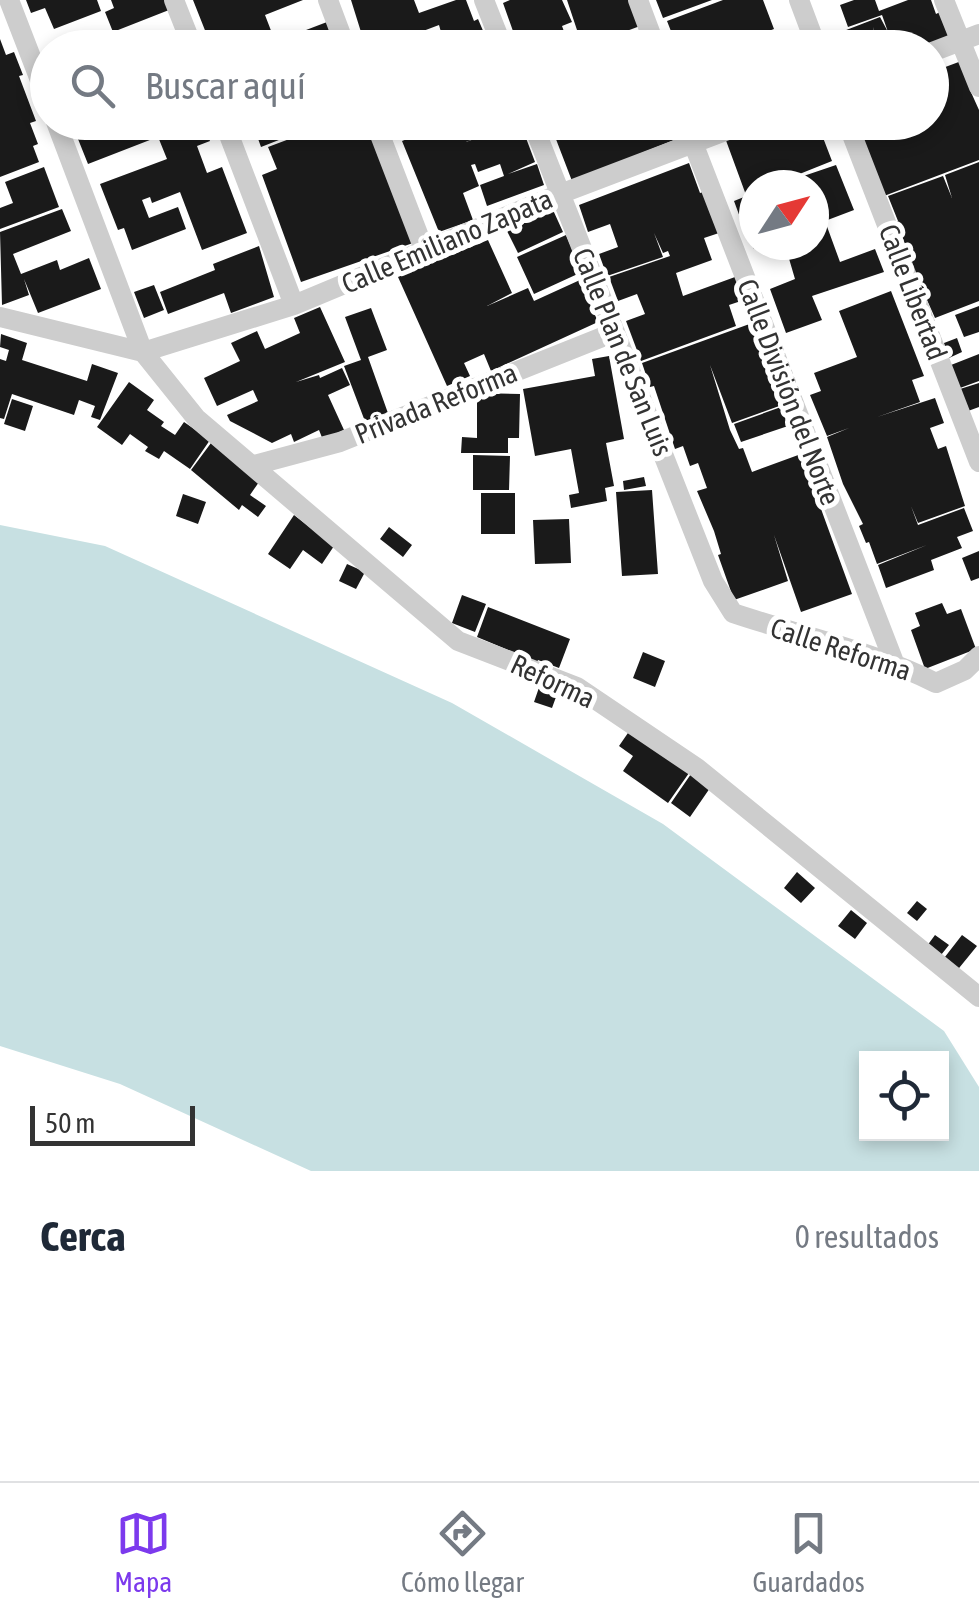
<!DOCTYPE html>
<html lang="es">
<head>
<meta charset="utf-8">
<style>
	body { margin:0; font-family:"Asap Condensed",sans-serif; background:#f2f2f3; color:#1f2937 }
	.controls { position:absolute; right:30px; bottom:30px; display:grid; overflow:hidden; border-radius:0px; box-shadow:0 5px 15px #0003 }
	.controls button { width:90px; height:90px; display:grid; place-items:center; padding:0; border:0; border-bottom:2px solid #e0e1e3; background:#fff; color:#1f2937; font:50px sans-serif }
	.compass { position:absolute; left:739px; top:170px; width:90px; height:90px; border-radius:50%; background:#fff; box-shadow:0 5px 15px #0003; rotate:54deg }
	.scale { position:absolute; left:30px; bottom:25px; width:165px; box-sizing:border-box; padding-left:10px; border:5px solid #333; border-top:0; font-size:28px; line-height:35px; white-space:nowrap; color:#333; -webkit-text-stroke:8px #fff; paint-order:stroke }
	.list { margin:0; padding:0; list-style:none }
	h2 { display:flex; justify-content:space-between; align-items:center; height:130px; margin:0; padding:0 40px; font-size:42px }
	h2 small { font-size:32px; font-weight:400; color:#747a83 }
	.icon { flex:none; width:55px; height:55px; fill:none; stroke:currentColor; stroke-width:2; stroke-linecap:round; stroke-linejoin:round }
	.map { position:relative; flex:none; width:979px; height:1171px; overflow:hidden }
	.search { position:absolute; background:#fff; box-shadow:0 5px 15px #0003; left:30px; right:30px; top:30px; height:110px; display:flex; align-items:center; gap:25px; box-sizing:border-box; padding:0 35px; border-radius:55px; color:#747a83; font-size:38px }
	.sheet { height:310px; background:#fff }
	nav { display:flex; justify-content:space-around; align-items:center; box-sizing:border-box; height:140px; border-top:2px solid #e0e1e3; background:#fff; font-size:28px; color:#747a83 }
	nav a { display:grid; justify-items:center; gap:5px }
	nav .on { color:#7c3aed }
	.map>svg:first-child { display:block }
	.water { fill:#c7e0e2; fill-rule:evenodd }
	.building { fill:#1a1a1a }
	.lines { fill:none; stroke-linecap:round; stroke-linejoin:round }
	.street { stroke:#cdcdcd; stroke-width:20 }
	.labels { text-anchor:middle; dominant-baseline:central; stroke-width:10; stroke-linejoin:round; paint-order:stroke }
	.street-label { font-size:28px; fill:#333; stroke:#fff }
</style>
</head>
<body>
<div class="map">
<svg width="979" height="1171" viewBox="0 0 979 1171">
	<rect width="100%" height="100%" fill="#fff"/>
	<path class="water" d="M 0,525 L 105,546 L 452,703 L 663,824 L 944,1031 L 979,1087 L 979,1171 L 311,1171 L 120,1084 L 0,1046 ZM 866,1058 L 942,1058 L 942,1134 L 866,1134 Z"/>
	<path class="building" d="M 26,0 L 97,0 L 101,11 L 54,29 L 45,8 L 31,13 Z
		M 111,0 L 165,0 L 169,10 L 113,32 L 105,12 L 114,8 Z
		M 193,0 L 303,0 L 265,15 L 275,41 L 272,43 L 327,22 L 336,48 L 212,48 Z
		M 351,0 L 414,0 L 419,13 L 456,0 L 466,0 L 474,21 L 478,19 L 484,33 L 452,45 L 446,30 L 441,32 L 439,25 L 378,48 L 366,48 Z
		M 510,0 L 562,0 L 572,22 L 562,26 L 570,48 L 519,48 L 503,3 Z
		M 567,0 L 630,0 L 640,26 L 624,32 L 630,48 L 583,48 Z
		M 656,0 L 712,0 L 663,18 Z
		M 723,0 L 763,0 L 774,29 L 737,43 L 739,48 L 668,48 L 676,44 L 667,21 Z
		M 854,0 L 875,0 L 879,11 L 908,0 L 931,0 L 936,14 L 940,12 L 950,38 L 926,48 L 881,48 L 873,27 L 879,48 L 831,48 L 828,37 L 880,17 L 888,32 L 882,15 L 848,27 L 840,5 Z
		M 485,35 L 490,48 L 453,48 L 453,47 Z
		M 0,39 L 6,55 L 14,52 L 23,75 L 19,76 L 36,121 L 30,123 L 38,144 L 33,146 L 39,162 L 0,177 Z
		M 964,60 L 970,90 L 979,110 L 979,160 L 884,196 L 856,132 L 862,130 L 859,122 L 932,122 L 932,72 Z
		M 77,122 L 148,122 L 155,138 L 88,164 L 72,124 Z
		M 152,122 L 203,122 L 210,141 L 197,146 L 207,173 L 222,167 L 247,233 L 202,250 L 180,192 L 152,203 L 150,197 L 142,200 L 149,218 L 178,207 L 186,229 L 132,250 L 124,228 L 118,230 L 100,184 L 167,159 Z
		M 252,122 L 367,122 L 413,243 L 301,282 L 262,175 L 277,169 L 268,147 L 308,132 L 307,129 L 261,147 Z
		M 400,122 L 445,122 L 445,123 L 406,138 Z
		M 450,122 L 512,122 L 466,142 L 520,122 L 535,162 L 508,174 L 537,164 L 544,185 L 487,206 L 480,185 L 504,176 L 500,164 L 478,172 L 475,164 L 471,165 L 479,186 L 463,193 L 473,220 L 439,232 L 402,141 Z
		M 565,122 L 673,122 L 679,138 L 572,181 L 554,134 L 568,129 Z
		M 797,122 L 817,122 L 832,161 L 772,185 L 754,185 L 754,192 L 746,195 L 724,135 L 757,123 L 763,139 Z
		M 979,162 L 979,301 L 935,318 L 893,223 L 898,221 L 888,196 L 943,176 L 952,198 L 945,175 Z
		M 689,163 L 700,193 L 706,191 L 719,233 L 704,238 L 712,260 L 676,273 L 683,296 L 735,277 L 744,300 L 729,305 L 736,326 L 641,361 L 626,321 L 645,314 L 637,294 L 618,301 L 609,277 L 670,256 L 668,251 L 663,253 L 654,233 L 663,257 L 607,276 L 599,254 L 618,247 L 610,224 L 588,232 L 579,205 Z
		M 836,165 L 854,210 L 825,221 L 840,262 L 875,249 L 884,272 L 812,296 L 822,320 L 786,333 L 770,289 L 795,279 L 785,245 L 814,245 L 814,185 L 777,185 Z
		M 44,167 L 59,207 L 0,229 L 0,208 L 13,203 L 5,182 Z
		M 754,193 L 754,215 L 741,220 L 734,201 Z
		M 62,209 L 71,231 L 13,254 L 21,274 L 57,260 L 60,270 L 89,258 L 101,289 L 38,313 L 24,279 L 29,295 L 2,305 L 0,232 Z
		M 553,210 L 563,232 L 518,253 L 507,231 Z
		M 754,219 L 754,249 L 744,223 Z
		M 566,235 L 582,272 L 534,294 L 517,257 Z
		M 488,240 L 512,293 L 487,306 L 528,288 L 534,301 L 580,280 L 598,322 L 491,371 L 484,354 L 464,363 L 470,376 L 447,386 L 398,277 Z
		M 259,246 L 274,297 L 231,313 L 224,293 L 168,314 L 160,292 L 215,270 L 213,264 Z
		M 154,285 L 164,310 L 144,318 L 134,292 Z
		M 891,291 L 924,376 L 912,380 L 920,402 L 877,417 L 935,398 L 944,423 L 930,428 L 938,449 L 946,446 L 965,506 L 918,523 L 911,506 L 918,525 L 964,508 L 973,531 L 957,537 L 962,548 L 931,560 L 934,570 L 886,588 L 878,565 L 927,545 L 877,564 L 869,542 L 866,543 L 859,526 L 863,524 L 843,484 L 827,437 L 849,428 L 827,436 L 810,395 L 821,391 L 814,373 L 857,357 L 839,311 Z
		M 979,306 L 979,332 L 964,337 L 955,315 Z
		M 320,307 L 345,362 L 296,382 L 319,375 L 320,378 L 342,368 L 350,385 L 328,395 L 344,430 L 323,440 L 319,430 L 294,442 L 291,434 L 272,443 L 230,421 L 227,415 L 258,401 L 253,390 L 217,406 L 204,378 L 240,361 L 231,343 L 257,331 L 265,349 L 300,333 L 294,318 Z
		M 371,308 L 387,350 L 368,357 L 389,416 L 366,424 L 344,366 L 361,360 L 345,317 Z
		M 755,322 L 773,365 L 769,367 L 782,405 L 732,423 L 710,365 L 730,430 L 739,449 L 743,448 L 752,472 L 801,454 L 852,594 L 801,612 L 774,535 L 788,581 L 734,600 L 718,555 L 721,554 L 714,531 L 697,491 L 707,488 L 698,463 L 690,466 L 683,446 L 675,449 L 654,386 L 650,387 L 642,363 Z
		M 1,334 L 27,343 L 22,360 L 87,381 L 92,364 L 118,373 L 100,420 L 91,417 L 95,406 L 79,400 L 74,415 L 12,394 L 4,419 L 0,418 L 0,359 L 6,361 L 9,350 L 0,347 Z
		M 957,338 L 962,352 L 949,358 L 944,343 Z
		M 979,354 L 979,381 L 960,388 L 951,365 Z
		M 609,356 L 624,439 L 606,443 L 614,486 L 605,488 L 607,501 L 571,508 L 569,495 L 579,493 L 571,449 L 535,456 L 523,389 L 595,376 L 592,359 Z
		M 129,382 L 154,400 L 147,410 L 164,422 L 161,426 L 175,435 L 184,422 L 210,440 L 190,469 L 164,451 L 159,459 L 145,451 L 148,447 L 130,434 L 122,445 L 97,427 Z
		M 979,383 L 979,407 L 968,411 L 960,389 Z
		M 477,393 L 520,394 L 519,438 L 508,438 L 508,453 L 461,453 L 462,437 L 477,438 Z
		M 12,399 L 33,406 L 25,431 L 4,424 Z
		M 781,407 L 788,426 L 741,442 L 734,424 Z
		M 211,443 L 259,482 L 250,495 L 266,506 L 258,517 L 242,505 L 239,510 L 191,470 Z
		M 473,455 L 510,456 L 509,490 L 473,490 Z
		M 644,477 L 646,486 L 624,490 L 623,481 Z
		M 652,490 L 658,574 L 622,576 L 616,492 Z
		M 481,493 L 515,493 L 515,534 L 481,534 Z
		M 183,494 L 206,502 L 198,524 L 176,516 Z
		M 294,515 L 334,546 L 322,564 L 303,550 L 290,569 L 268,554 Z
		M 569,519 L 571,563 L 535,564 L 533,520 Z
		M 389,527 L 412,545 L 403,557 L 380,539 Z
		M 979,551 L 979,578 L 971,581 L 962,558 Z
		M 347,564 L 365,572 L 356,589 L 339,581 Z
		M 462,595 L 486,604 L 475,632 L 452,623 Z
		M 942,603 L 947,614 L 961,609 L 976,649 L 925,669 L 911,630 L 920,626 L 915,613 Z
		M 488,607 L 570,639 L 559,668 L 538,660 L 537,662 L 477,637 Z
		M 643,652 L 665,661 L 655,687 L 633,678 Z
		M 542,679 L 560,686 L 552,708 L 534,702 Z
		M 630,730 L 689,773 L 668,803 L 623,771 L 633,756 L 619,746 Z
		M 691,774 L 710,788 L 690,817 L 671,803 Z
		M 797,872 L 815,888 L 801,903 L 784,888 Z
		M 917,901 L 927,909 L 917,921 L 907,913 Z
		M 851,910 L 867,923 L 855,939 L 838,926 Z
		M 935,935 L 949,945 L 937,960 L 924,950 Z
		M 962,935 L 977,946 L 955,973 L 941,962 Z"/>
	<g class="lines">
		<path class="street" d="M 9,0 L 48,101
			M 174,0 L 193,48
			M 328,0 L 346,48
			M 484,0 L 503,48
			M 638,0 L 656,48
			M 799,0 L 817,48
			M 944,0 L 979,87
			M 932,52 L 979,34
			M 56,122 L 143,352 L 196,418 L 458,641 L 577,687 L 697,768 L 979,997
			M 224,122 L 294,305
			M 375,122 L 425,252
			M 532,122 L 713,581 L 733,613 C 801,636 873,651 936,683 L 965,670 L 979,656
			M 685,122 L 894,662
			M 847,122 L 979,462
			M 0,317 L 143,352
			M 143,352 L 294,305 L 560,194 L 749,122
			M 254,465 L 340,442 L 615,332"/>
	</g>
	<g class="labels">
		<g class="street-label">
			<text transform="translate(447 241) rotate(-23)">Calle Emiliano Zapata</text>
			<text transform="translate(913 292) rotate(69)">Calle Libertad</text>
			<text transform="translate(623 352) rotate(68)">Calle Plan de San Luis</text>
			<text transform="translate(789 392) rotate(69)">Calle División del Norte</text>
			<text transform="translate(436 403) rotate(-22)">Privada Reforma</text>
			<text transform="translate(841 649) rotate(18)">Calle Reforma</text>
			<text transform="translate(553 681) rotate(25)">Reforma</text>
		</g>
	</g>
</svg>
<div class="controls">
<button><svg class="icon" aria-label="locate" viewBox="0 0 24 24"><circle cx="12" cy="12" r="6"/><path d="M12 2v4M12 18v4M2 12h4M18 12h4"/></svg></button>
</div>
<svg class="compass" viewBox="-18 -18 36 36"><path d="M0-13l5 13h-10z" fill="#e53935"/><path d="M0 13l5-13h-10z" fill="#747a83"/></svg>
<div class="scale">50 m</div>
<div class="search"><svg class="icon" aria-label="search" viewBox="0 0 24 24"><circle cx="10" cy="10" r="6"/><path d="M15 15l6 6"/></svg>Buscar aquí</div>
</div>
<section class="sheet">
<h2>Cerca<small>0 resultados</small></h2>
<ul class="list">
</ul>
</section>
<nav>
<a class="on"><svg class="icon" aria-label="map" viewBox="0 0 24 24"><path d="M3 6l6-2 6 2 6-2v14l-6 2-6-2-6 2zM9 4v14M15 6v14"/></svg>Mapa</a>
<a><svg class="icon" aria-label="directions" viewBox="0 0 24 24"><path d="M12 3l9 9-9 9-9-9zM9 14v-3h6M13 9l2 2-2 2"/></svg>Cómo llegar</a>
<a><svg class="icon" aria-label="saved" viewBox="0 0 24 24"><path d="M7 4h10v16l-5-4-5 4z"/></svg>Guardados</a>
</nav>
</body>
</html>
